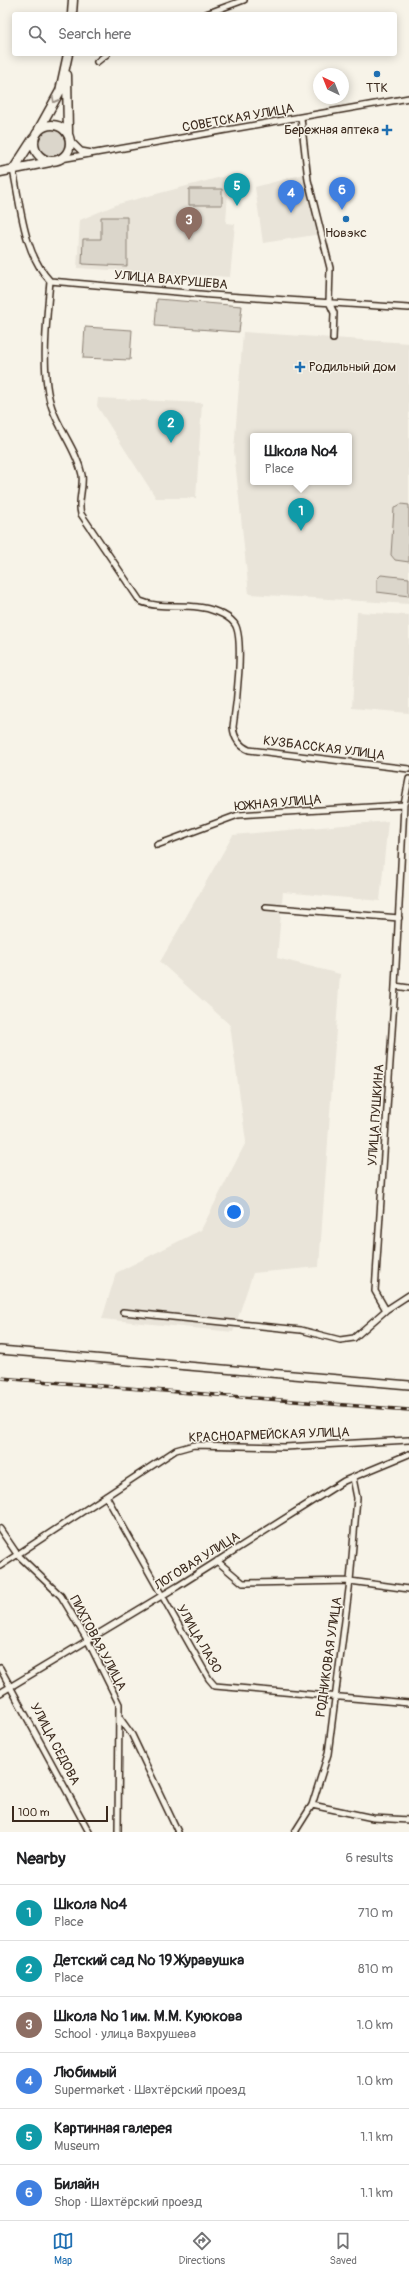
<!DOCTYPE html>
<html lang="en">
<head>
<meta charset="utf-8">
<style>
	body { margin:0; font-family:Pangolin,sans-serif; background:#f2f2f2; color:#202124 }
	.compass { position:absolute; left:313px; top:68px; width:36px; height:36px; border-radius:50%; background:#fff; box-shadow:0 2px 10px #0003; rotate:317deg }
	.scale { position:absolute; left:12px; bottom:10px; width:96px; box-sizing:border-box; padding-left:4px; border:2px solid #3b2a1e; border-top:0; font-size:11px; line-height:14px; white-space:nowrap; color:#3b2a1e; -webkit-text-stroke:3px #f7f3e8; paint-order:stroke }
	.you { position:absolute; left:234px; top:1212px; width:14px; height:14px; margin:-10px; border:3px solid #fff; border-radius:50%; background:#1a73e8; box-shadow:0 0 0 6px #1a73e833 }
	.badge { display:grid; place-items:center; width:26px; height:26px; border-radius:50%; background:#1f6fb2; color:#fff; font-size:13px; font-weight:700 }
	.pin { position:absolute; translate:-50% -33px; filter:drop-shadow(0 1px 2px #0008) }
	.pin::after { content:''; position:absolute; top:21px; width:14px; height:12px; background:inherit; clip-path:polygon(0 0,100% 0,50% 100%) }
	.popup { position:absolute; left:250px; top:433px; width:102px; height:52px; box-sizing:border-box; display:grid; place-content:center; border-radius:4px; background:#fff; filter:drop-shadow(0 1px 3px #0005); font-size:13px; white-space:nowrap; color:#757577 }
	.popup b { font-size:15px; color:#202124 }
	.popup::after { content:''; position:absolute; left:50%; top:100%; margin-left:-8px; border:8px solid transparent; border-top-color:#fff }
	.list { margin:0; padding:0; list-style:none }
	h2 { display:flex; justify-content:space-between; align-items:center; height:52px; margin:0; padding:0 16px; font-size:17px }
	h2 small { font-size:13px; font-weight:400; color:#757577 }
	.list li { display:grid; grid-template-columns:26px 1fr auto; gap:12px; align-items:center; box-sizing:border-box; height:56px; padding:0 16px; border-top:1px solid #e0e0e0 }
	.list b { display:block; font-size:15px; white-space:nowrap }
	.list p { margin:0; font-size:13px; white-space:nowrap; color:#757577 }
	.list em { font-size:13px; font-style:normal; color:#757577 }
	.icon { flex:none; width:22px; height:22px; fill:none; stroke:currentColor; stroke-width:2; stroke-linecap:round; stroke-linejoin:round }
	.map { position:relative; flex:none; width:409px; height:1832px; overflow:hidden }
	.search { position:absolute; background:#fff; box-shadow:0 2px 10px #0003; left:12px; right:12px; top:12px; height:44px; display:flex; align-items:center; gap:10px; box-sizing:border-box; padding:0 14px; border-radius:4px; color:#757577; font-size:15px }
	.sheet { height:388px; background:#fff }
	nav { display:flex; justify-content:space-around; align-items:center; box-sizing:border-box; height:56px; border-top:1px solid #e0e0e0; background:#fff; font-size:11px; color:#757577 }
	nav a { display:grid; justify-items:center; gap:2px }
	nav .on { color:#1f6fb2 }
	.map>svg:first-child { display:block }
	.built { fill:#e9e4d9; fill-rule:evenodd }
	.green { fill:#dbd6cb; stroke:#8b8074 }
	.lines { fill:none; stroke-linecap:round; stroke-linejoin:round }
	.street-casing { stroke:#3b2a1e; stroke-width:8 }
	.secondary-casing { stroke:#3b2a1e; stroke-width:10 }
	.primary-casing { stroke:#3b2a1e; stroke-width:11 }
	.street { stroke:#f7f3e8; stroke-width:5 }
	.secondary { stroke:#f7f3e8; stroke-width:7 }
	.primary { stroke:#f7f3e8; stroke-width:8 }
	.rail-casing { stroke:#3b2a1e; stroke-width:3.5 }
	.rail { stroke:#f7f3e8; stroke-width:2; stroke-dasharray:6; stroke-linecap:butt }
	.oneway { stroke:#998e83 }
	.poi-dot { fill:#1f6fb2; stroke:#f7f3e8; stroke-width:1.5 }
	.labels { text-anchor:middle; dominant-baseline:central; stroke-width:3; stroke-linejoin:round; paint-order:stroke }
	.poi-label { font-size:13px; fill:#3b2a1e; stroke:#f7f3e8 }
	.street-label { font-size:13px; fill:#3b2a1e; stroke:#f7f3e8 }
</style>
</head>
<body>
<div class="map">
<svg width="409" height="1832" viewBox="0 0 409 1832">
	<rect width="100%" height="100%" fill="#f7f3e8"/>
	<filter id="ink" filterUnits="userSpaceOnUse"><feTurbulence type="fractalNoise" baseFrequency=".025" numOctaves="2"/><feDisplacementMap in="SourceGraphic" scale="8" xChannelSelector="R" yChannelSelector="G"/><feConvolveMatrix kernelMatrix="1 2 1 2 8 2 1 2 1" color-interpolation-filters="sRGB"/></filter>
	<g filter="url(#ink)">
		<path class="built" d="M 308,173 L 321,234 L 263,243 L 255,187 Z
			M 229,175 L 226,223 L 235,224 L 230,277 L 77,268 L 80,220 L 118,204 Z
			M 243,332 L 409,343 L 409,604 L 249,594 L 234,451 ZM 253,436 L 349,436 L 349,482 L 253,482 Z
			M 98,398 L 202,403 L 196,498 L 156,498 L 97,406 Z
			M 357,612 L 409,615 L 409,713 L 352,708 Z
			M 388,821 L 380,901 L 283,892 L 277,958 L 340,974 L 319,1267 L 253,1273 L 233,1332 L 102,1319 L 116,1273 L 201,1230 L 246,1142 L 230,1025 L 160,962 L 233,835 Z"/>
		<path class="green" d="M37 143a14 14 0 1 1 28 0a14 14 0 1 1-28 0Z
			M 189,189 L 222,189 L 222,205 L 189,205 Z
			M 101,217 L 127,217 L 127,266 L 82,264 L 83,239 L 101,239 Z
			M 157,299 L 242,306 L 239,332 L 155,326 Z
			M 85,327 L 132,330 L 130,360 L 83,358 Z
			M 401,504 L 409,505 L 409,562 L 395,560 L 391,555 L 394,508 Z
			M 381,575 L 409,578 L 409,596 L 377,592 L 377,579 Z"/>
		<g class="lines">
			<g class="street-casing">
				<path id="street" d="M 206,14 L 244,0
					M 97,62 L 107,54
					M 301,118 L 308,180 L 330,268 L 329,302 L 334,313 L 333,339
					M 71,141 L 81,151 L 92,153
					M 61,159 L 409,98
					M 13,170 C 21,207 23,252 50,281 L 211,295 L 409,308
					M 50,281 C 47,317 40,374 52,408 C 60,431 77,451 82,475 C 84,488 77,501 81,514 L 140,601 C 158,609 179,604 198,607 C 209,608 227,614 234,623 C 245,635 236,708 233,727 C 234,737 239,746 249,750 L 409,769
					M 157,845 L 238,815 L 404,805
					M 266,907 L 399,918
					M 395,986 L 409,988
					M 386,1310 L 375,1291 L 395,986 L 404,805 L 409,779
					M 123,1312 L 301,1330 L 340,1340 L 354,1338 L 386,1310 L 409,1295
					M 106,1496 L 209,1679 L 215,1686 L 409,1703
					M 0,1529 L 17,1554 L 61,1596 L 88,1641 L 119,1704 L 118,1832
					M 217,1561 L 243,1583 L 350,1581 L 409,1589
					M 0,1566 L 176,1450 L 194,1445 L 285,1447 L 409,1440
					M 0,1668 L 89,1832
					M 0,1693 L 178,1586 L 344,1481 L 409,1454
					M 119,1717 L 132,1735 L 178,1832
					M 312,1805 L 373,1818 L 409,1820
					M 295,1832 L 312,1805 L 328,1754 L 350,1581 L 357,1498 L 353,1478"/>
			</g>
			<g class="secondary-casing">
				<path id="secondary" d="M 0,1350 L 409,1385"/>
			</g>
			<g class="primary-casing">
				<path id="primary" d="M 72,14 L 73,0
					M 67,75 L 68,134
					M34 143a18 18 0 1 1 36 0a18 18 0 1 1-36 0Z
					M 39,129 L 60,91 L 68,54
					M 13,170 L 33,139
					M 0,172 L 50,162"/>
			</g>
			<use href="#street" class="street"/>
			<use href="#secondary" class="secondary"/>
			<use href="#primary" class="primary"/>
			<g class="rail-casing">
				<path id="rail" d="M 0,1378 L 409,1410"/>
			</g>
			<use href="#rail" class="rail"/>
		</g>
		<defs><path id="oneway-chevron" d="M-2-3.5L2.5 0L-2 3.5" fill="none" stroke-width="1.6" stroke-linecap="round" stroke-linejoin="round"/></defs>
		<use class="oneway" href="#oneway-chevron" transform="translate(55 100) rotate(119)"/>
	</g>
	<g class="poi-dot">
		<circle cx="377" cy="74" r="4"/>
		<path d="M385 124h4v4h4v4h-4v4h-4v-4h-4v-4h4z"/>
		<circle cx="346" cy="219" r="4"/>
		<path d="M298 361h4v4h4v4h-4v4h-4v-4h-4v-4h4z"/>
	</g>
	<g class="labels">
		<g class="poi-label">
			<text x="377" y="88">ТТК</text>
			<text x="379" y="130" text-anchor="end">Бережная аптека</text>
			<text x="346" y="233">Новэкс</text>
			<text x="309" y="367" text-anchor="start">Родильный дом</text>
		</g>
		<g class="street-label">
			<text transform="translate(238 118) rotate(-10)">СОВЕТСКАЯ УЛИЦА</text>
			<text transform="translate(171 280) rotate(5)">УЛИЦА ВАХРУШЕВА</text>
			<text transform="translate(324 748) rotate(7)">КУЗБАССКАЯ УЛИЦА</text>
			<text transform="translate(278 803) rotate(-5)">ЮЖНАЯ УЛИЦА</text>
			<text transform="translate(376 1115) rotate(-86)">УЛИЦА ПУШКИНА</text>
			<text transform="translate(269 1435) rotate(-2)">КРАСНОАРМЕЙСКАЯ УЛИЦА</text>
			<text transform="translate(197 1561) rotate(-32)">ЛОГОВАЯ УЛИЦА</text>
			<text transform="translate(199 1639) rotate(60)">УЛИЦА ЛАЗО</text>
			<text transform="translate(98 1643) rotate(62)">ПИХТОВАЯ УЛИЦА</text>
			<text transform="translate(329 1657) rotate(-82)">РОДНИКОВАЯ УЛИЦА</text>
			<text transform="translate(55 1744) rotate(62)">УЛИЦА СЕДОВА</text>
		</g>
	</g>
</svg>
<svg class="compass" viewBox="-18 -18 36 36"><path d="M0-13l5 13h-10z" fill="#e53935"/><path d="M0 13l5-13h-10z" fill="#757577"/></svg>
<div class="scale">100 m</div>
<div class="you"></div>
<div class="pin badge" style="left:301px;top:531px;background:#0f9aa8">1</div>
<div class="popup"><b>Школа №4</b>Place</div>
<div class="pin badge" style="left:171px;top:443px;background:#0f9aa8">2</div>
<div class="pin badge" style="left:189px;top:240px;background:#8d6e63">3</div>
<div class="pin badge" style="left:291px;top:213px;background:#3f7fe0">4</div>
<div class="pin badge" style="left:237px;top:206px;background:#0f9aa8">5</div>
<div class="pin badge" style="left:342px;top:210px;background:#3f7fe0">6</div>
<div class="search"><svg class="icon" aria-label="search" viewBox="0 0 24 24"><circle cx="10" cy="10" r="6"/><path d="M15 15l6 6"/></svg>Search here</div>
</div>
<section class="sheet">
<h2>Nearby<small>6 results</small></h2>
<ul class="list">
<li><span class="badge" style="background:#0f9aa8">1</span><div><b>Школа №4</b><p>Place</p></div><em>710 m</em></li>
<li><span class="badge" style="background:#0f9aa8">2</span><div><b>Детский сад № 19 Журавушка</b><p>Place</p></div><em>810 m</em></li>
<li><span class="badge" style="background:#8d6e63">3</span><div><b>Школа № 1 им. М.М. Куюкова</b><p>School · улица Вахрушева</p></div><em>1.0 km</em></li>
<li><span class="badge" style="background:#3f7fe0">4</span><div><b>Любимый</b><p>Supermarket · Шахтёрский проезд</p></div><em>1.0 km</em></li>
<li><span class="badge" style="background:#0f9aa8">5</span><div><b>Картинная галерея</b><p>Museum</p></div><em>1.1 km</em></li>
<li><span class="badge" style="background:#3f7fe0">6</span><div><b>Билайн</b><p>Shop · Шахтёрский проезд</p></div><em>1.1 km</em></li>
</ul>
</section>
<nav>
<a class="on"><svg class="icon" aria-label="map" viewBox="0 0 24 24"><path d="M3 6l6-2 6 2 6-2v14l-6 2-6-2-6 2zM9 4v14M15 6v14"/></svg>Map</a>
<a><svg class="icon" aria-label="directions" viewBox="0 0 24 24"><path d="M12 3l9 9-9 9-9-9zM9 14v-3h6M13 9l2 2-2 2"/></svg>Directions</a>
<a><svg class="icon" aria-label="saved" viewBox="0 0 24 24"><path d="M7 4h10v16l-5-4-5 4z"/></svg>Saved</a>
</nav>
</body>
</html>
